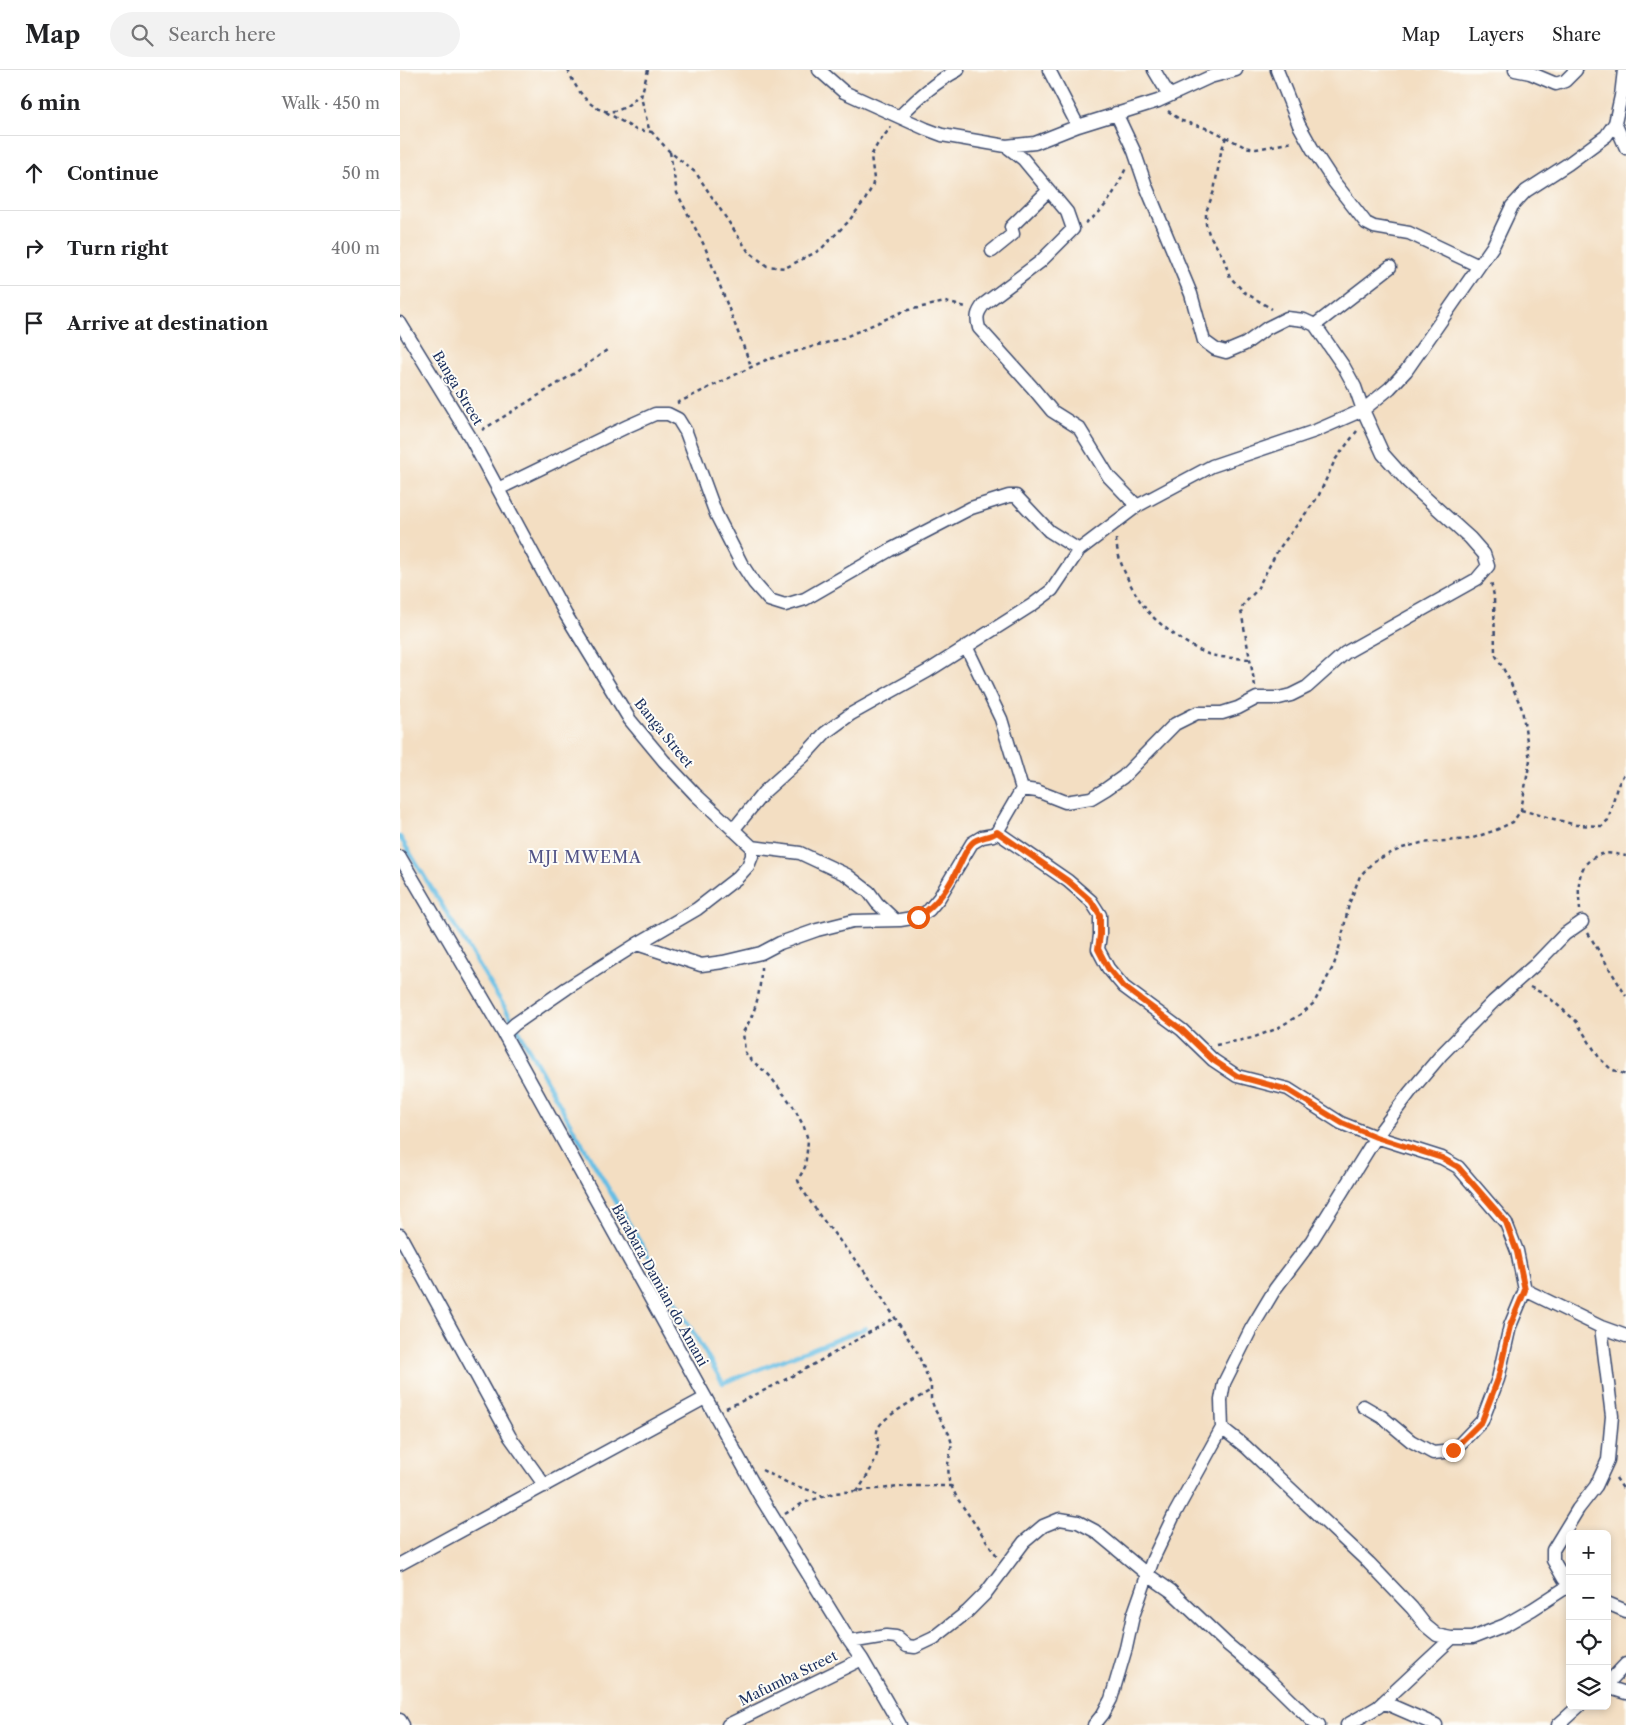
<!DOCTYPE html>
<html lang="en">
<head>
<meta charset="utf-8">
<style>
	body { margin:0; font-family:"Libre Caslon Text",serif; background:#f2f2f2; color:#202124 }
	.controls { position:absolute; right:15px; bottom:15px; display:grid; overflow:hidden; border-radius:8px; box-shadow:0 2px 8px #0003 }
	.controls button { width:45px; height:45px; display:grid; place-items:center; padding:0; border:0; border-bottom:1px solid #e0e0e0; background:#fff; color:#202124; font:25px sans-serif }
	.stop { position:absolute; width:15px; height:15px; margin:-11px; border:4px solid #ea580c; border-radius:50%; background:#fff }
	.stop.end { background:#ea580c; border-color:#fff; box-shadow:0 1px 5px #0008 }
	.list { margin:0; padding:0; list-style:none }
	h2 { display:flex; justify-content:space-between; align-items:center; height:65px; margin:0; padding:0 20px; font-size:21px }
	h2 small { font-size:16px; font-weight:400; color:#757577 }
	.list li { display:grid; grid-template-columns:32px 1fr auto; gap:15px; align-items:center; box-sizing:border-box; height:75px; padding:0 20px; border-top:1px solid #e0e0e0 }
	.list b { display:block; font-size:19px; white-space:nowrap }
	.list em { font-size:16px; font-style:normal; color:#757577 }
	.icon { flex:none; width:28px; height:28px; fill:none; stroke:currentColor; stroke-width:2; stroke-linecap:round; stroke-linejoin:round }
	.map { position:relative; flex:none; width:1226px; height:1655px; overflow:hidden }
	header { display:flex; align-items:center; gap:30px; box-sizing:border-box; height:70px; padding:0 25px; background:#fff; border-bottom:1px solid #e0e0e0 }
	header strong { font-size:24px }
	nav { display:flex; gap:28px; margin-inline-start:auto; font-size:18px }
	.search { width:350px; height:45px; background:#f2f2f2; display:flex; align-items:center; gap:12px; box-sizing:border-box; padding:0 18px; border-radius:28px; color:#757577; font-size:19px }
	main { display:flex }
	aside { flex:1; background:#fff }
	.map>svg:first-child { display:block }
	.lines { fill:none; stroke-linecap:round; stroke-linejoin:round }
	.stream { stroke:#67bee4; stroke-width:4.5 }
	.street-casing { stroke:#3b496d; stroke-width:15 }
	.path { stroke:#3b496d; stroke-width:2.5; stroke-dasharray:4 4; stroke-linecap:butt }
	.street { stroke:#fff; stroke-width:12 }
	.route { stroke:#ea580c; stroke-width:6 }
	.labels { text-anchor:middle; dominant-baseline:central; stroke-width:4; stroke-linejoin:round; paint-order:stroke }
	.street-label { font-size:14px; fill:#1b2f5e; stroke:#fdfcf7 }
	.quarter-label { font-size:16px; letter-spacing:1px; fill:#535487; stroke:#fdfcf7 }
</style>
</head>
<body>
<header>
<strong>Map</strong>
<div class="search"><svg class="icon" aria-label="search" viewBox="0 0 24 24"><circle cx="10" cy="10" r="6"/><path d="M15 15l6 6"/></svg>Search here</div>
<nav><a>Map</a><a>Layers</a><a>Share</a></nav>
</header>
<main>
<aside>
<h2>6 min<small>Walk · 450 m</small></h2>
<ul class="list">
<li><svg class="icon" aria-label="ahead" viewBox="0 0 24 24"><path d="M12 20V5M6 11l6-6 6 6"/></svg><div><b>Continue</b></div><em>50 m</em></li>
<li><svg class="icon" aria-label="right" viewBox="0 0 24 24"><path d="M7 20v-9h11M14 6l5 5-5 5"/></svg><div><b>Turn right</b></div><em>400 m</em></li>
<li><svg class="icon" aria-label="arrive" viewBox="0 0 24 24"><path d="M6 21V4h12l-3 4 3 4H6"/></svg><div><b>Arrive at destination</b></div></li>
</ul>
</aside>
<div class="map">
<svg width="1226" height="1655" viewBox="0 0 1226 1655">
	<rect width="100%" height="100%" fill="#fdfcf7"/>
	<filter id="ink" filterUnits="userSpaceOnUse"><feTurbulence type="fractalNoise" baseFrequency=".02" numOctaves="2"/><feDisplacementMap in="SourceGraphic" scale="10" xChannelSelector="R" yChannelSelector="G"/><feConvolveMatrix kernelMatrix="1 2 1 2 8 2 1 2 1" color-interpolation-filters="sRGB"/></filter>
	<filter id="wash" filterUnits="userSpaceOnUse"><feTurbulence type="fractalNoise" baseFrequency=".0096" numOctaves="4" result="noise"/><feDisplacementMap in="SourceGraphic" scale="20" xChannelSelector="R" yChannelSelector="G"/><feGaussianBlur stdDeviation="1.12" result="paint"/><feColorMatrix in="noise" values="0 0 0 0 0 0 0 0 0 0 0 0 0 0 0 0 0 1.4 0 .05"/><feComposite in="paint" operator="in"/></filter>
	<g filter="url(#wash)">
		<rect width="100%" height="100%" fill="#f3dec2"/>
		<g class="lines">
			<path class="stream" d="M 0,767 L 115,954 L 171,1055 L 323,1313 L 466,1258"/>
		</g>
	</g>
	<g filter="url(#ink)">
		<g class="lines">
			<g class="street-casing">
				<path id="street" d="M 419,0 L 444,22 L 526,59 L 542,65 L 606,76 L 635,73 L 678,56 L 758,31 L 810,7 L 836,0
					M 649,0 L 678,56
					M 754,0 L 769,25
					M 877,0 L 899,55 L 913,80 L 934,112 L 966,153 L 974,157 L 1009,163 L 1079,196
					M 1115,0 L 1130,3 L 1156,14 L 1165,11 L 1176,0
					M 500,46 C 518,28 535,12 558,0
					M 1215,53 L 1226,78
					M 606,76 L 623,89 L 667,142 L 673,159 L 640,192 L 584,234 C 577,243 576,247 579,258 L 632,317 L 652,341 L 679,358 L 709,407 L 737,436
					M 592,181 L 613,164 L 611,157 L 648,121
					M 0,253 L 70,367 L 166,545 L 230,650 L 264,691 L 295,724 L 352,777 L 352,786 L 348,796 L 337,808 L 297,839 L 237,874 L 167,918 L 115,954 L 104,964
					M 915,255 L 990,197
					M 98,419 L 228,356 L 255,344 L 268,344 L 278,349 L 286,362 L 316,444 L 341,493 L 354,513 L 369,530 L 385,535 L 405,529 L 490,480 L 571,438 L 609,426 L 616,426 L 649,461 L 679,480
					M 566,576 L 601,649 L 622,719
					M 333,760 L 364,722 L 404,686 L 425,663 L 451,644 L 528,601 L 632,535 L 652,520 L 679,480 L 737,436 L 812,396 L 915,361 L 963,340 L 990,318 L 1006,301 L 1093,176 L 1112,136 L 1126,121 L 1168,94 L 1206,66 L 1215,53 L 1221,26 L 1224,0
					M 597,762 L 622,719 L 637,721 L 665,732 L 691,728 L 706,719 L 723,707 L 775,654 L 797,643 L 822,643 L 838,638 L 857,628 L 879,628 L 891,625 L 907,617 L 945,583 L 1077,509 L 1088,496 L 1084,484 L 1070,468 L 1008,412 L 983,384 L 963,340 L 955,317 L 944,297 L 915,255 L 904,250 L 887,248 L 867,258 L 845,274 L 826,282 L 815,279 L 804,271 L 791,224 L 746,116 L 734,81 L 716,43
					M 352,777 L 400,783 L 447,805 L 469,822 L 477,833 L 495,850
					M 0,787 L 104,964 L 360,1426 L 450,1572 L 462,1589 L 500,1655
					M 237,874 L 301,895 L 323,892 L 361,883 L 380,873 L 417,860 L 453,851 L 500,850 L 518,847 L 529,840 L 539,828 L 572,773 L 582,767 L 593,765 L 597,762 L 668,811 L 691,831 L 700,845 L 700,865 L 698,879 L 708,898 L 724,917 L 782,960 L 813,990 L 837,1006 L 888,1019 L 941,1053 L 976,1067 L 1042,1088 L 1058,1097 L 1106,1153 L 1117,1181 L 1125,1220 L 1110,1256 L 1098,1309 L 1082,1351 L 1053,1381 L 1033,1383 L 1011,1371 L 982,1347 L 963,1336
					M 0,1165 L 110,1367 L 145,1416
					M 1125,1220 L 1201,1257 L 1226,1266
					M 822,1358 L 846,1377 L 969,1493 L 1012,1538 L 1026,1556 L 1037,1565 L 1052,1568 L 1072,1568 L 1105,1555 L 1133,1539 L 1170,1515
					M 0,1494 L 305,1328
					M 1170,1513 L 1164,1509 L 1153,1490 L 1153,1480 L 1178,1439 L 1196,1416 L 1208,1390 L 1212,1346 L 1201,1257
					M 1207,1533 L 1226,1541
					M 450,1572 L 486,1566 L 496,1567 L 507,1576 L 515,1577 L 534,1568 L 567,1542 L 585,1524 L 624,1472 L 643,1456 L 660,1449 L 678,1452 L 695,1461 L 748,1505 L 771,1521 L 827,1574 L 869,1609 L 912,1651 L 919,1655
					M 1207,1614 L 1226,1594
					M 1207,1617 L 1226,1623
					M 983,1632 L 1036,1655
					M 0,1650 L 3,1655
					M 328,1655 L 462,1589
					M 694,1655 L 703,1644 L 711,1629 L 726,1578 L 733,1546 L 753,1489 L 774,1445 L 822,1358 L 821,1330 L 824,1313 L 851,1259 L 875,1219 L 912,1170 L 976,1067 L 1010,1022 L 1042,984 L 1093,932 L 1135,895 L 1165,864 L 1182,852
					M 947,1655 L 978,1637 L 1052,1568
					M 1158,1655 L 1179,1636"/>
			</g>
			<path class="path" d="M 168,0 C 176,20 196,52 223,38 C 230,35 235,28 241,23
				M 248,0 L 241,27 L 249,59 L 269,81 L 296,103 L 348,181 L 367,196 L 385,198 L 420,180 L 448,152 L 465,130 L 472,117 L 474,109 L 471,86 L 477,75 L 491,57
				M 768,41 L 782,51 L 812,60 L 845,77 L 856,79 L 893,72
				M 206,42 L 236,60 L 252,62
				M 826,67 L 821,82 L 814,121 L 806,142 L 806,154 L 809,164 L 823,187 L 830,207 L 844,222 L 872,239
				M 270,82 L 277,123 L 305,177 L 351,296
				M 685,153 C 706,141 716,119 726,98
				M 277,333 L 366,290 L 443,268 L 504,241 L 545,232 L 566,237
				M 82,360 L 175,303 L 207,280
				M 716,469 C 717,491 732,521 746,539 C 757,554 793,580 811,585 C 823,588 836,588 849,589
				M 855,616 L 841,541 L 843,535 L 856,521 L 878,480 L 918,427 L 935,390 L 957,361
				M 1121,740 L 1176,755 L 1202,756 L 1208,750 L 1217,717 L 1226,700
				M 1180,840 C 1178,817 1175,792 1202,784 C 1209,782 1219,785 1226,786
				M 1188,863 L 1226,926
				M 361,897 C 361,920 356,943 343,962 L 345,982 L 350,989 L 369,1005 L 393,1036 L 404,1057 L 408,1070 L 407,1081 L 405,1097 L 398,1110 L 400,1116 L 420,1146 L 468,1206 L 517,1282 L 531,1315 L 531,1329 L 535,1340 L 549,1364 L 552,1374 L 548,1394 L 549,1411 L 557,1428 L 597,1486
				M 1130,917 L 1146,925 L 1176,951 L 1200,989 L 1211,999 L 1226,1005
				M 816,975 L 852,968 L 876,959 L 901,944 L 914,933 L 934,895 L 941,871 L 949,834 L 960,806 L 974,791 L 1002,778 L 1021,773 L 1070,769 L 1096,760 L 1113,752 L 1121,740 L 1130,690 L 1122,639 L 1109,609 L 1095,584 L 1094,526 L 1091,512
				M 326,1338 C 385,1313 440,1279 496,1247
				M 362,1400 L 390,1414 L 418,1423 L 422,1426
				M 1216,1408 L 1226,1423
				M 457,1422 C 465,1409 477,1393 478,1377 C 479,1371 475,1364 478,1358 C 484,1346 518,1328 531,1320
				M 385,1444 L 403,1433 L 434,1423 L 510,1416 L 551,1416"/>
			<use href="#street" class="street"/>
		</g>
	</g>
	<g class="lines" filter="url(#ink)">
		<path class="route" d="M 518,847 C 536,835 548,819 557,800 C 562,791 565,780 572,773 C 579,766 590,768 597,762 L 668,811 L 691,831 L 700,845 L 700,865 L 698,879 L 708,898 L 724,917 L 782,960 L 813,990 L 837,1006 L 888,1020 L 942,1053 L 976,1067 L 1042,1088 L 1058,1097 L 1106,1152 L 1117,1182 L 1125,1220 L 1110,1256 L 1098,1309 L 1082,1351 L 1053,1380"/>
	</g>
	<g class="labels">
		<g class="street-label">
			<text transform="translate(58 318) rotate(59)">Banga Street</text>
			<text transform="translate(264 663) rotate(51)">Banga Street</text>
			<text transform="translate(260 1215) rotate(61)">Barabara Damian do Amani</text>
			<text transform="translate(388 1608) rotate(-26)">Mafumba Street</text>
		</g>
		<g class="quarter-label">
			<text x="185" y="787">MJI MWEMA</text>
		</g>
	</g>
</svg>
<div class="controls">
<button>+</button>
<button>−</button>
<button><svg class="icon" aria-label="locate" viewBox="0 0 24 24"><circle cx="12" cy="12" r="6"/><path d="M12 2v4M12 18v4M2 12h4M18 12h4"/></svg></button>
<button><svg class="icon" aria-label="layers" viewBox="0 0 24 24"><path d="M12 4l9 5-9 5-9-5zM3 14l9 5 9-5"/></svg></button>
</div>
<div class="stop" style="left:518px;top:847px"></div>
<div class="stop end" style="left:1053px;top:1380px"></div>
</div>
</main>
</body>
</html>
